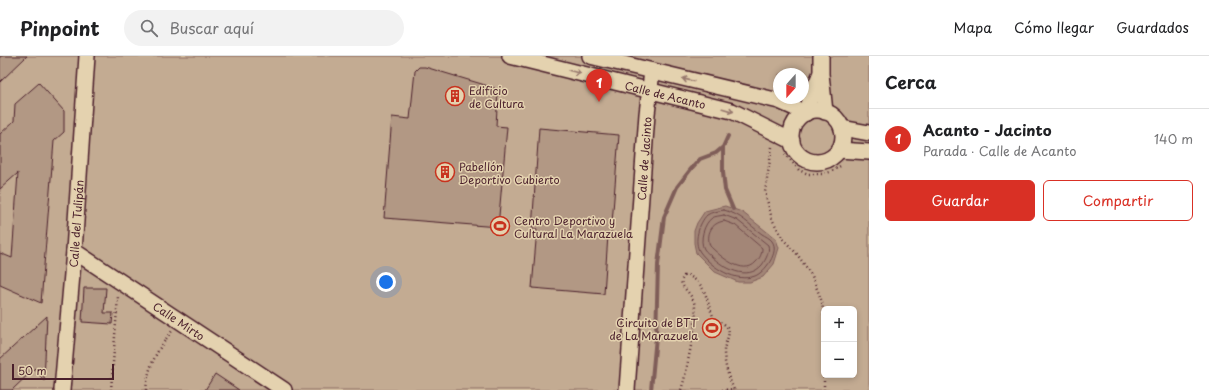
<!DOCTYPE html>
<html lang="es">
<head>
<meta charset="utf-8">
<style>
	body { margin:0; font-family:"Playpen Sans",sans-serif; background:#f2f2f2; color:#202124 }
	.controls { position:absolute; right:12px; bottom:12px; display:grid; overflow:hidden; border-radius:6px; box-shadow:0 2px 6px #0003 }
	.controls button { width:36px; height:36px; display:grid; place-items:center; padding:0; border:0; border-bottom:1px solid #e0e0e0; background:#fff; color:#202124; font:20px sans-serif }
	.compass { position:absolute; left:773px; top:12px; width:36px; height:36px; border-radius:50%; background:#fff; box-shadow:0 2px 6px #0003; rotate:201deg }
	.scale { position:absolute; left:12px; bottom:10px; width:102px; box-sizing:border-box; padding-left:4px; border:2px solid #4a1f2b; border-top:0; font-size:11px; line-height:14px; white-space:nowrap; color:#4a1f2b; -webkit-text-stroke:3px #e4d2af; paint-order:stroke }
	.you { position:absolute; left:386px; top:226px; width:14px; height:14px; margin:-10px; border:3px solid #fff; border-radius:50%; background:#1a73e8; box-shadow:0 0 0 6px #1a73e833 }
	.badge { display:grid; place-items:center; width:26px; height:26px; border-radius:50%; background:#d93025; color:#fff; font-size:13px; font-weight:700 }
	.pin { position:absolute; translate:-50% -33px; filter:drop-shadow(0 1px 2px #0008) }
	.pin::after { content:''; position:absolute; top:21px; width:14px; height:12px; background:inherit; clip-path:polygon(0 0,100% 0,50% 100%) }
	.list { margin:0; padding:0; list-style:none }
	h2 { display:flex; justify-content:space-between; align-items:center; height:52px; margin:0; padding:0 16px; font-size:17px }
	h2 small { font-size:13px; font-weight:400; color:#757577 }
	.list li { display:grid; grid-template-columns:26px 1fr auto; gap:12px; align-items:center; box-sizing:border-box; height:60px; padding:0 16px; border-top:1px solid #e0e0e0 }
	.list b { display:block; font-size:15px; white-space:nowrap }
	.list p { margin:0; font-size:13px; white-space:nowrap; color:#757577 }
	.list em { font-size:13px; font-style:normal; color:#757577 }
	.actions { display:flex; gap:8px; padding:12px 16px }
	.actions a { flex:1; padding:9px 0; border:1px solid #d93025; border-radius:6px; text-align:center; font-size:14px; color:#d93025 }
	.actions .main { background:#d93025; color:#fff }
	.icon { flex:none; width:22px; height:22px; fill:none; stroke:currentColor; stroke-width:2; stroke-linecap:round; stroke-linejoin:round }
	.map { position:relative; flex:none; width:869px; height:334px; overflow:hidden }
	header { display:flex; align-items:center; gap:24px; box-sizing:border-box; height:56px; padding:0 20px; background:#fff; border-bottom:1px solid #e0e0e0 }
	header strong { font-size:19px }
	nav { display:flex; gap:22px; margin-inline-start:auto; font-size:14px }
	.search { width:280px; height:36px; background:#f2f2f2; display:flex; align-items:center; gap:10px; box-sizing:border-box; padding:0 14px; border-radius:22px; color:#757577; font-size:15px }
	main { display:flex }
	aside { flex:1; background:#fff }
	.map>svg:first-child { display:block }
	.green { fill:#c3ab92; stroke:#86655e; fill-rule:evenodd }
	.water { fill:#a38677; stroke:#7f5d59 }
	.lines { fill:none; stroke-linecap:round; stroke-linejoin:round }
	.shore { stroke:#6e4849; stroke-width:1 }
	.stream { stroke:#7f5d59; stroke-width:4 }
	.building { fill:#b29884; stroke:#4a1f2b }
	.minor-casing { stroke:#4a1f2b; stroke-width:18 }
	.path { stroke:#4a1f2b; stroke-width:2.5; stroke-dasharray:1 3; stroke-linecap:butt }
	.minor { stroke:#e4d2af; stroke-width:15 }
	.oneway { stroke:#97786d }
	.labels { text-anchor:middle; dominant-baseline:central; stroke-width:3; stroke-linejoin:round; paint-order:stroke }
	.poi-label { font-size:11px; fill:#4a1f2b; stroke:#e4d2af; text-anchor:start }
	.street-label { font-size:11px; fill:#4a1f2b; stroke:#e4d2af }
</style>
</head>
<body>
<header>
<strong>Pinpoint</strong>
<div class="search"><svg class="icon" aria-label="search" viewBox="0 0 24 24"><circle cx="10" cy="10" r="6"/><path d="M15 15l6 6"/></svg>Buscar aquí</div>
<nav><a>Mapa</a><a>Cómo llegar</a><a>Guardados</a></nav>
</header>
<main>
<div class="map">
<svg width="869" height="334" viewBox="0 0 869 334">
	<rect width="100%" height="100%" fill="#dbc7a7"/>
	<filter id="ink" filterUnits="userSpaceOnUse"><feTurbulence type="fractalNoise" baseFrequency=".025" numOctaves="2"/><feDisplacementMap in="SourceGraphic" scale="8" xChannelSelector="R" yChannelSelector="G"/><feConvolveMatrix kernelMatrix="1 2 1 2 8 2 1 2 1" color-interpolation-filters="sRGB"/></filter>
	<g filter="url(#ink)">
		<path class="green" d="M 0,0 L 869,0 L 869,334 L 0,334 ZM 779,18 L 803,18 L 803,42 L 779,42 ZM 824,253 L 854,253 L 854,319 L 824,319 Z"/>
		<path class="water" d="M 725,150 L 742,156 L 776,183 L 779,192 L 774,208 L 763,221 L 750,226 L 738,226 L 715,216 L 696,197 L 694,187 L 694,175 L 697,167 L 705,155 Z"/>
		<g class="lines">
			<path class="shore" d="M 724,154 C 742,159 748,168 762,178 C 765,180 770,182 772,185 C 780,196 765,216 755,220 C 736,227 712,212 700,196 C 693,186 699,167 707,159 C 711,156 719,155 724,154 Z
				M 724,159 L 737,164 L 768,189 C 770,196 766,203 762,209 C 747,226 724,212 711,200 C 709,198 706,196 704,193 C 699,185 704,167 712,162 C 715,160 720,160 724,159 Z
				M 724,165 L 735,169 L 762,192 C 762,198 760,202 756,206 C 743,221 719,199 710,190 C 706,178 711,167 724,165 Z"/>
			<path class="stream" d="M 723,91 L 723,116 L 725,134 L 733,153
				M 651,334 L 656,281 L 658,209 L 664,161 L 677,131 L 691,113 L 700,103 L 716,97 L 723,91 L 728,80"/>
		</g>
		<path class="building" d="M 0,0 L 27,0 L 0,26 Z
			M 419,11 L 425,11 L 495,32 L 498,35 L 496,70 L 507,71 L 498,171 L 384,162 L 392,61 L 410,63 L 415,15 Z
			M 39,27 L 64,55 L 64,76 L 54,85 L 41,247 L 0,229 L 0,197 L 12,202 L 18,117 L 0,133 L 0,78 L 14,65 L 15,48 Z
			M 539,72 L 619,79 L 611,180 L 608,179 L 604,238 L 532,232 L 537,173 L 532,173 Z
			M 84,232 L 106,232 L 104,257 L 113,257 L 112,268 L 82,266 Z
			M 47,260 L 44,325 L 35,312 L 12,334 L 0,334 L 0,303 Z
			M 215,318 L 239,334 L 205,334 Z"/>
		<g class="lines">
			<g class="minor-casing">
				<g id="minor">
					<path id="s1" d="M 510,0 L 732,55 L 792,85"/>
					<path d="M 590,0 L 779,45 L 806,57"/>
					<path d="M 821,0 L 821,18 L 825,56"/>
					<circle cx="817" cy="80" r="26"/>
					<path d="M 806,57 L 809,45 L 820,19"/>
					<path d="M 842,72 L 869,77"/>
					<path d="M 839,94 L 869,96"/>
					<path id="s2" d="M 74,195 L 284,334"/>
					<path id="s3" d="M 62,334 L 74,195 L 87,0"/>
					<path id="s4" d="M 627,334 L 647,58 L 652,15"/>
				</g>
			</g>
			<path class="path" d="M 772,91 L 765,136 L 772,163 L 783,183 L 797,198 L 812,220 L 822,246 L 824,262
				M 785,98 L 799,114 L 808,118 L 823,118 L 830,116 L 842,109
				M 111,334 L 118,240
				M 146,334 C 148,310 157,294 172,275
				M 681,334 C 686,319 687,309 690,295 C 693,278 698,263 694,246 C 691,237 682,232 681,225 L 684,220 L 687,219 C 709,229 705,246 715,264 C 740,272 723,284 724,297 C 725,311 729,322 734,334
				M 722,334 L 734,333
				M 824,334 L 824,319"/>
			<use href="#minor" class="minor"/>
		</g>
		<defs><path id="oneway-shaft" d="M-6 0H5M1.5-3L5.5 0L1.5 3" fill="none" stroke-width="1.6" stroke-linecap="round" stroke-linejoin="round"/></defs>
		<g class="oneway">
			<use href="#oneway-shaft" transform="translate(575 16) rotate(14)"/>
			<use href="#oneway-shaft" transform="translate(688 24) rotate(-167)"/>
			<use href="#oneway-shaft" transform="translate(728 54) rotate(16)"/>
		</g>
	</g>
	<defs>
		<g id="building-ring" transform="scale(1)"><circle r="9.5" fill="#e4d2af" stroke="#c8321e" stroke-width="1.5"/><path d="M-4-6H4V6H1V3H-1V6H-4ZM-2.5-4.3h1.7v1.8h-1.7ZM.8-4.3h1.7v1.8H.8ZM-2.5-1h1.7V.8h-1.7ZM.8-1h1.7V.8H.8Z" fill="#c8321e"/></g>
		<g id="stadium-ring" transform="scale(1)"><circle r="9.5" fill="#e4d2af" stroke="#c8321e" stroke-width="1.5"/><path d="M0-5a6.5 5 0 1 0 0 10a6.5 5 0 1 0 0-10ZM-3.5-1.8h7v3.6h-7Z" fill="#c8321e"/></g>
	</defs>
	<g fill-rule="evenodd">
		<use href="#building-ring" x="455" y="40"/>
		<use href="#building-ring" x="445" y="116"/>
		<use href="#stadium-ring" x="500" y="170"/>
		<use href="#stadium-ring" x="712" y="272"/>
	</g>
	<g class="labels">
		<g class="poi-label">
			<text x="469" y="34">Edificio<tspan x="469" dy="13">de Cultura</tspan></text>
			<text x="459" y="110">Pabellón<tspan x="459" dy="13">Deportivo Cubierto</tspan></text>
			<text x="514" y="164">Centro Deportivo y<tspan x="514" dy="13">Cultural La Marazuela</tspan></text>
			<text x="698" y="266" text-anchor="end">Circuito de BTT<tspan x="698" dy="13">de La Marazuela</tspan></text>
		</g>
		<g class="street-label">
			<text stroke="none"><textPath href="#s1" startOffset="160">Calle de Acanto</textPath></text>
			<text stroke="none"><textPath href="#s4" startOffset="232">Calle de Jacinto</textPath></text>
			<text stroke="none"><textPath href="#s3" startOffset="167">Calle del Tulipán</textPath></text>
			<text stroke="none"><textPath href="#s2" startOffset="126">Calle Mirto</textPath></text>
		</g>
	</g>
</svg>
<div class="controls">
<button>+</button>
<button>−</button>
</div>
<svg class="compass" viewBox="-18 -18 36 36"><path d="M0-13l5 13h-10z" fill="#e53935"/><path d="M0 13l5-13h-10z" fill="#757577"/></svg>
<div class="scale">50 m</div>
<div class="you"></div>
<div class="pin badge" style="left:599px;top:46px">1</div>
</div>
<aside>
<h2>Cerca<small></small></h2>
<ul class="list">
<li><span class="badge">1</span><div><b>Acanto - Jacinto</b><p>Parada · Calle de Acanto</p></div><em>140 m</em></li>
</ul>
<div class="actions"><a class="main">Guardar</a><a>Compartir</a></div>
</aside>
</main>
</body>
</html>
